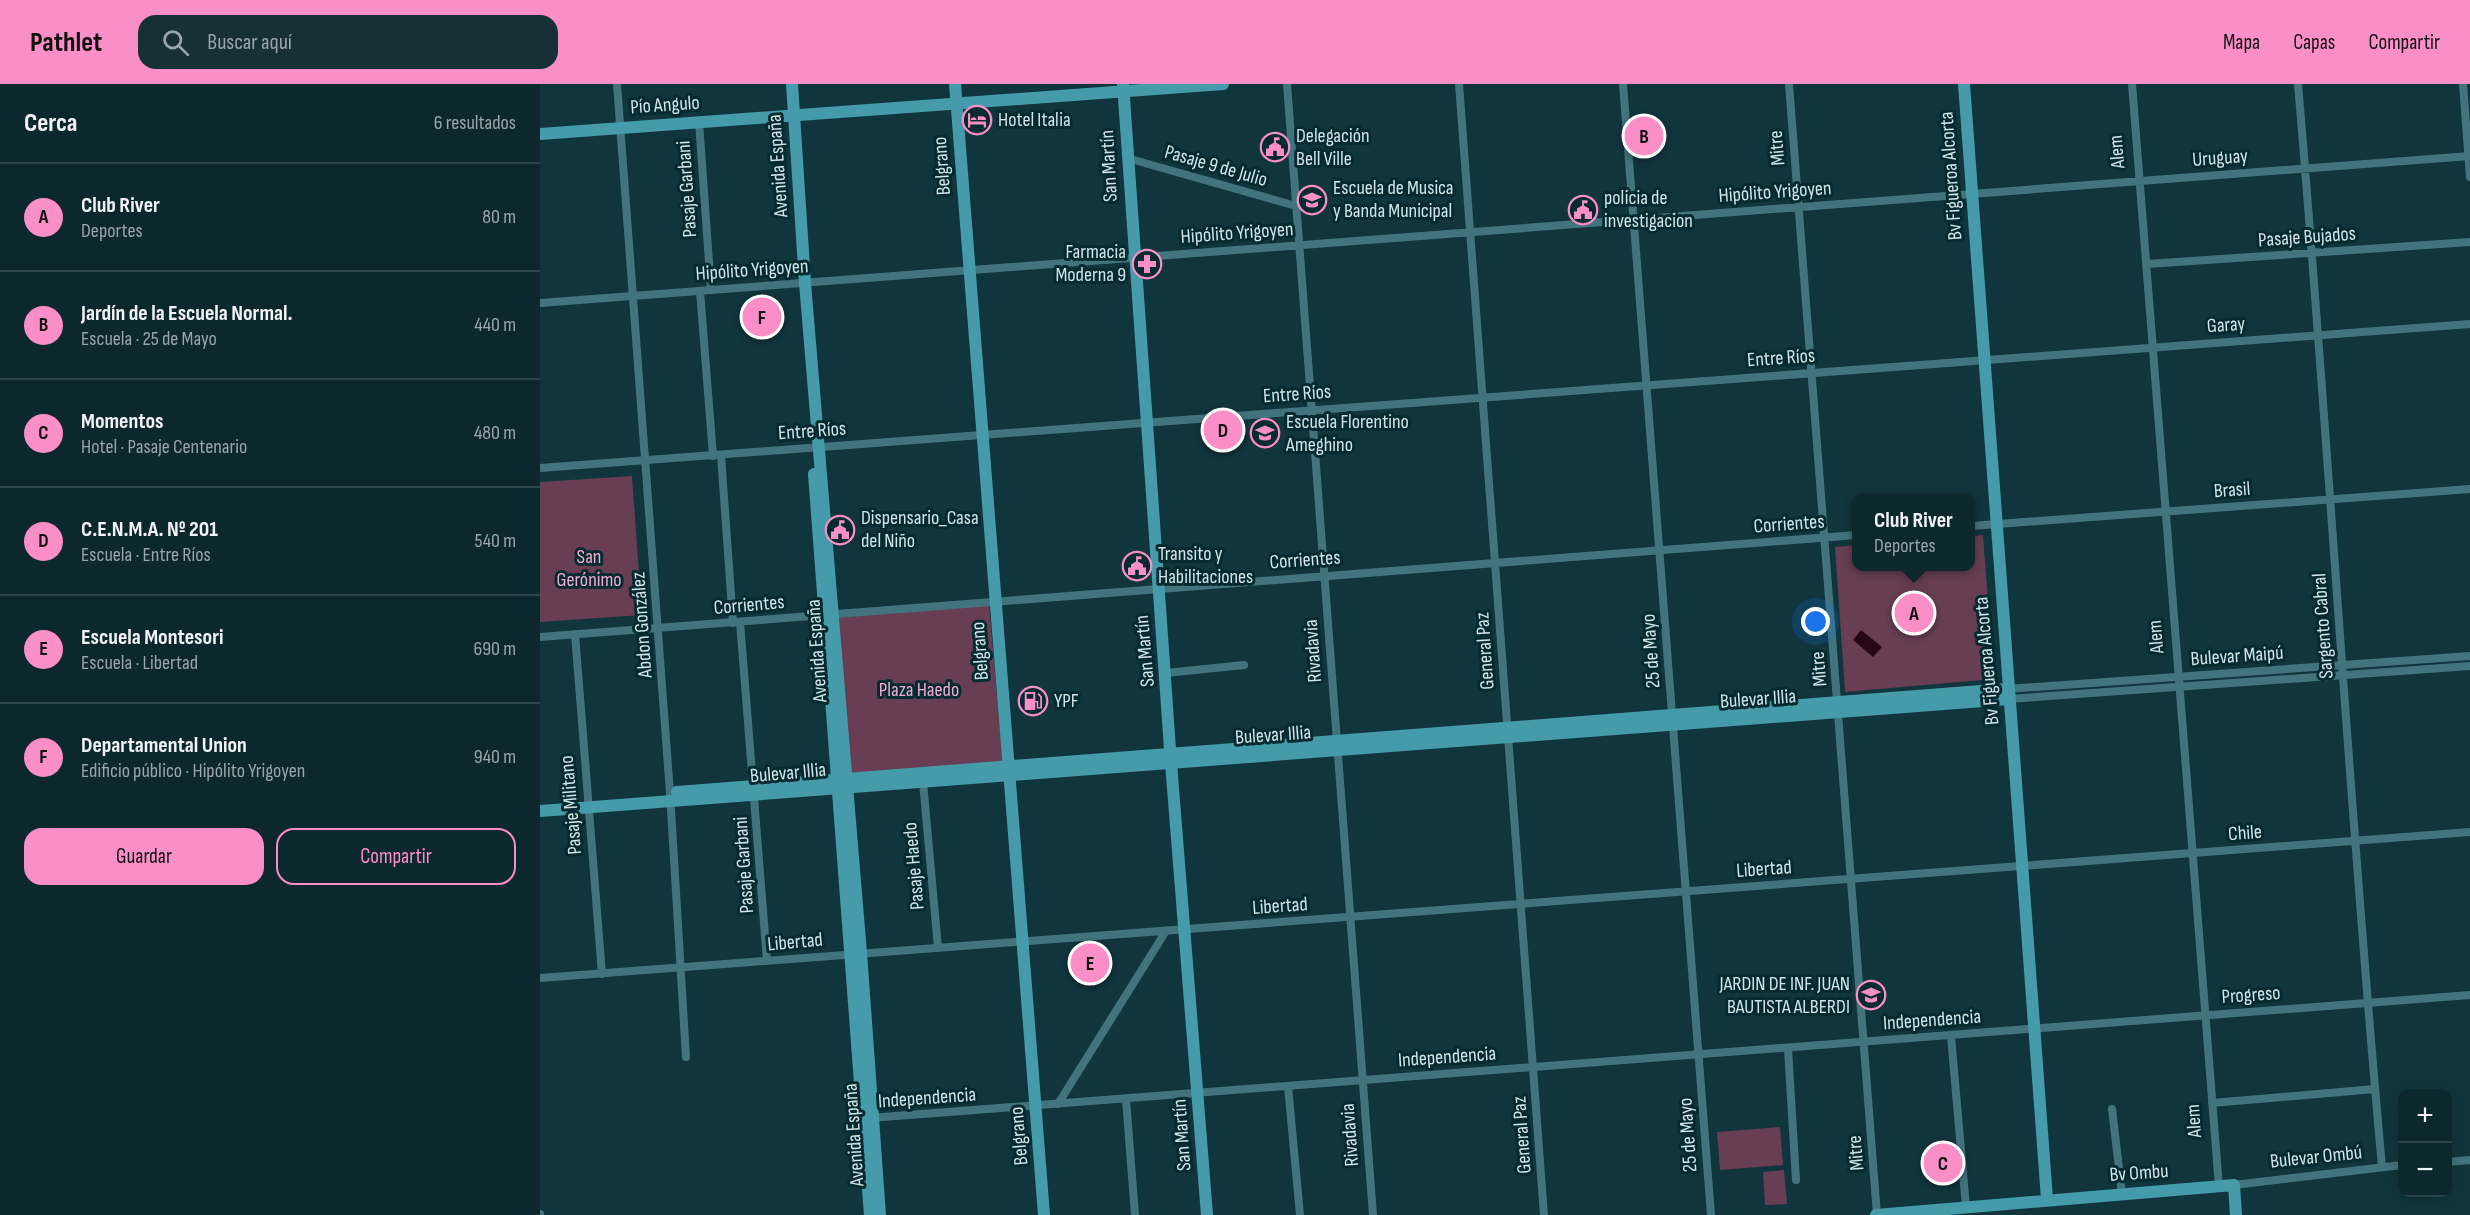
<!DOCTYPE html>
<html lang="es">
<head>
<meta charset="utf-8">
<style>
	body { margin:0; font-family:"Sofia Sans Condensed",sans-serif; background:#163035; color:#f1f3f6 }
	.controls { position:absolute; right:18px; bottom:18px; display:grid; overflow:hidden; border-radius:12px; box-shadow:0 3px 15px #0003 }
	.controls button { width:54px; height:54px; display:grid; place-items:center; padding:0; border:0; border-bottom:2px solid #2d4449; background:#0d282d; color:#f1f3f6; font:30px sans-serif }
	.you { position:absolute; left:1276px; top:538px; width:21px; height:21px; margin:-15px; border:4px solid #fff; border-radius:50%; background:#1a73e8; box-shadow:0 0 0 9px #1a73e833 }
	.badge { display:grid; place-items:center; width:39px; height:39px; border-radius:50%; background:#fa8fc7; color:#111; font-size:20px; font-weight:700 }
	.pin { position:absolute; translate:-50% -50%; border:3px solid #fff; box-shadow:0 2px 6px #0006 }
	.popup { position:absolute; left:1312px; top:409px; width:123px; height:78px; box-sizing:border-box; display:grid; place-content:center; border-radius:12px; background:#0d282d; filter:drop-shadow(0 2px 4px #0005); font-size:20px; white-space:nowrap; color:#9aa6aa }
	.popup b { font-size:22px; color:#f1f3f6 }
	.popup::after { content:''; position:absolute; left:50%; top:100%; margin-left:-12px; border:12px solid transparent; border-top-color:#0d282d }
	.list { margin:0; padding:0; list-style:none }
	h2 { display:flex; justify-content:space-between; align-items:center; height:78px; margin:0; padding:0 24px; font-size:26px }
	h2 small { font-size:20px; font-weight:400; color:#9aa6aa }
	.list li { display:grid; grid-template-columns:39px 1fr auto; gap:18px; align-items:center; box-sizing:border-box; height:108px; padding:0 24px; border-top:2px solid #2d4449 }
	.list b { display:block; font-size:22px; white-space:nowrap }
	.list p { margin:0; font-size:20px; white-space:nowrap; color:#9aa6aa }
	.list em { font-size:20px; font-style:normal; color:#9aa6aa }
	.actions { display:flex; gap:12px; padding:18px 24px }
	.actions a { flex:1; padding:14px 0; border:2px solid #fa8fc7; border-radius:18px; text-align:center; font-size:21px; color:#fa8fc7 }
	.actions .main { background:#fa8fc7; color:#111 }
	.icon { flex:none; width:33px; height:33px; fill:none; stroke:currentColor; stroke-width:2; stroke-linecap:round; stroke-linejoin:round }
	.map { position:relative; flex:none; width:1930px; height:1131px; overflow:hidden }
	header { display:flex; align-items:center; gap:36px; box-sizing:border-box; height:84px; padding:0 30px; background:#fa8fc7; color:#111 }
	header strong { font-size:28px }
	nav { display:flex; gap:33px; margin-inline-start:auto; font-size:21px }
	.search { width:420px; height:54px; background:#163035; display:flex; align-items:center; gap:15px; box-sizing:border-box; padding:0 21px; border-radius:18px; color:#9aa6aa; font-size:22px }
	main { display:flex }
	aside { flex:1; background:#0d282d }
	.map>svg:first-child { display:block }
	.green { fill:#673e53 }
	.water { fill:#28061a }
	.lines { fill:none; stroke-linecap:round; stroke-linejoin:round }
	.street { stroke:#43747e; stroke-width:8 }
	.secondary { stroke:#469bab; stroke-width:12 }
	.labels { text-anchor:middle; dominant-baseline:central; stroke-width:6; stroke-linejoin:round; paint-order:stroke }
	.street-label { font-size:20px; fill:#d1e4e8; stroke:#052b31 }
	.poi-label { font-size:20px; fill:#d1e4e8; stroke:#052b31; text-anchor:start }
	.park-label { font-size:20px; fill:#f2abce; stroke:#052b31 }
</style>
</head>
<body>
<header>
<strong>Pathlet</strong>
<div class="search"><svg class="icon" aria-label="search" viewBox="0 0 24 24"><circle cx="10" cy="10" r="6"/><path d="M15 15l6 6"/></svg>Buscar aquí</div>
<nav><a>Mapa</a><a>Capas</a><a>Compartir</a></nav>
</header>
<main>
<aside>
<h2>Cerca<small>6 resultados</small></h2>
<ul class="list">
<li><span class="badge">A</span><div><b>Club River</b><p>Deportes</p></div><em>80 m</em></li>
<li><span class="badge">B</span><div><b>Jardín de la Escuela Normal.</b><p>Escuela · 25 de Mayo</p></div><em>440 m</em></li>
<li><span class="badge">C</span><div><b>Momentos</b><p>Hotel · Pasaje Centenario</p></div><em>480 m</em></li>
<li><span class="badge">D</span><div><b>C.E.N.M.A. Nº 201</b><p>Escuela · Entre Ríos</p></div><em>540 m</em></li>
<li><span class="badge">E</span><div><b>Escuela Montesori</b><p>Escuela · Libertad</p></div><em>690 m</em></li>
<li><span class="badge">F</span><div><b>Departamental Union</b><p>Edificio público · Hipólito Yrigoyen</p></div><em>940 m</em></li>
</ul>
<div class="actions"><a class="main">Guardar</a><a>Compartir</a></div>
</aside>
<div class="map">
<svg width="1930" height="1131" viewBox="0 0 1930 1131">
	<rect width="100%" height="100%" fill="#11353c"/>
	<path class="green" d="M 92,392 L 102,531 L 0,538 L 0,398 Z
		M 1443,451 L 1454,595 L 1305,608 L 1295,463 L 1317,461 L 1317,482 L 1431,482 L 1431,452 Z
		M 449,521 L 463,680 L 309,692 L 296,532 Z
		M 1240,1043 L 1243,1081 L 1180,1086 L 1177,1048 Z
		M 1244,1086 L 1247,1120 L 1225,1121 L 1223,1088 Z"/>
	<path class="water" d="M 1321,546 L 1342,563 L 1333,573 L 1313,556 Z"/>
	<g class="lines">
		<path class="street" d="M 77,0 L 130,709 L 146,973
			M 747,0 L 833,1131
			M 919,0 L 1004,1131
			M 1083,0 L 1171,1131
			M 1249,0 L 1337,1131
			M 1592,0 L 1679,1103
			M 1758,0 C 1789,361 1809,722 1842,1083
			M 1923,0 L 1930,93
			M 159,38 L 171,206
			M 587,74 L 756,122
			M 1607,180 L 1930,158
			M 160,207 L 173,372
			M 0,219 L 1930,72
			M 181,371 L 193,539
			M 0,384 L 1930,240
			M 1431,442 L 1930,405
			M 200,538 L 227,877
			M 35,550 L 62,890
			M 0,553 L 1317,451
			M 626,589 L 704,581
			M 1467,605 L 1930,572
			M 1469,615 L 1930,582
			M 383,698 L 398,864
			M 0,894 L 1930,748
			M 1411,952 L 1426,1123
			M 1248,965 L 1256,1096
			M 748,1002 L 760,1131
			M 586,1015 L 595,1131
			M 1672,1019 L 1835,1005
			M 518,1020 L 626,847
			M 1572,1025 L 1582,1110
			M 330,1034 L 1930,911
			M 1908,1078 L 1930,1076
			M 1694,1101 L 1862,1081
			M 0,1130 L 0,1131"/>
		<path class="secondary" d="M 252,0 L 265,199 L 321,869 L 340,1131
			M 415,0 L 504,1131
			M 583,0 L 631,679 L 667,1131
			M 1424,0 L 1507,1115
			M 0,50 L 683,0
			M 274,390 L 330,1131
			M 137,708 L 1467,605
			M 0,727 L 1469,615
			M 1336,1131 L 1694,1101 L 1696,1131"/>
	</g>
	<defs>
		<g id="hotel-ring" transform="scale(1.5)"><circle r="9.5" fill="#052b31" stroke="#fa8fc7" stroke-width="1.5"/><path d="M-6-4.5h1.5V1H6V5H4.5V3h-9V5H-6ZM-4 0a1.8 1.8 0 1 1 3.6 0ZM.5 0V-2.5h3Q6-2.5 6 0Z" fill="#fa8fc7"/></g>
		<g id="civic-ring" transform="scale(1.5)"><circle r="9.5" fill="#052b31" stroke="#fa8fc7" stroke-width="1.5"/><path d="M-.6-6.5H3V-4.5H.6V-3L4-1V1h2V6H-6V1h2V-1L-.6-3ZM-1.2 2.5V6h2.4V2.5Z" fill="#fa8fc7"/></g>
		<g id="school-ring" transform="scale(1.5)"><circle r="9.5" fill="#052b31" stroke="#fa8fc7" stroke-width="1.5"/><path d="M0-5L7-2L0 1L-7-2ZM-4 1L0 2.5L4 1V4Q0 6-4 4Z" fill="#fa8fc7"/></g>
		<g id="pharmacy-ring" transform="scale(1.5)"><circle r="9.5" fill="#052b31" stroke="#fa8fc7" stroke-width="1.5"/><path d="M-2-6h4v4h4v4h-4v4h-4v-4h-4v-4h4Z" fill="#fa8fc7"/></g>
		<g id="fuel-ring" transform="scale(1.5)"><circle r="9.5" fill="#052b31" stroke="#fa8fc7" stroke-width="1.5"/><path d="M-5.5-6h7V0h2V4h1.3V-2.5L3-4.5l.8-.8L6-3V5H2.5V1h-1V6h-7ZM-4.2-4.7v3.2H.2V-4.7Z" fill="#fa8fc7"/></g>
	</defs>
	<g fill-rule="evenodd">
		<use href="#hotel-ring" x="437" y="36"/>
		<use href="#civic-ring" x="735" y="63"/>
		<use href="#school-ring" x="772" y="116"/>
		<use href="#civic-ring" x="1043" y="126"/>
		<use href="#pharmacy-ring" x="607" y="180"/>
		<use href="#school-ring" x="725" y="349"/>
		<use href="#civic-ring" x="300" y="446"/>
		<use href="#civic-ring" x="597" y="482"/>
		<use href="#fuel-ring" x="493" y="617"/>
		<use href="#school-ring" x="1331" y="911"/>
	</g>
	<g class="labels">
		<g class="street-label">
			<text transform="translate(125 21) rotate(-4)">Pío Angulo</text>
			<text transform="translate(1237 64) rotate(-95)">Mitre</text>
			<text transform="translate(1577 68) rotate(-95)">Alem</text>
			<text transform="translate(1680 74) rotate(-4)">Uruguay</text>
			<text transform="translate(238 82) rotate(-94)">Avenida España</text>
			<text transform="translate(402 82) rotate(-94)">Belgrano</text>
			<text transform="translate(569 82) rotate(-93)">San Martín</text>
			<text transform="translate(676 82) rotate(16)">Pasaje 9 de Julio</text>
			<text transform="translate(1411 92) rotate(-94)">Bv Figueroa Alcorta</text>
			<text transform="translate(147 105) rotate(-94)">Pasaje Garbani</text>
			<text transform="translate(1235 108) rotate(-4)">Hipólito Yrigoyen</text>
			<text transform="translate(697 149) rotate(-4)">Hipólito Yrigoyen</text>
			<text transform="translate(1767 153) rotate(-4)">Pasaje Bujados</text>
			<text transform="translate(212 186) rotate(-4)">Hipólito Yrigoyen</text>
			<text transform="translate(1686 241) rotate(-4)">Garay</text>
			<text transform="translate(1241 274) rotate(-4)">Entre Ríos</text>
			<text transform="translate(757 310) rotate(-4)">Entre Ríos</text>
			<text transform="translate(272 347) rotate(-4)">Entre Ríos</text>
			<text transform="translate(1692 406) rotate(-4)">Brasil</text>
			<text transform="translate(1249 440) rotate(-4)">Corrientes</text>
			<text transform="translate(765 476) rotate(-4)">Corrientes</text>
			<text transform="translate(209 521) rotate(-5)">Corrientes</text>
			<text transform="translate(102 541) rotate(-94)">Abdon González</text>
			<text transform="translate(1783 542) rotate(-94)">Sargento Cabral</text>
			<text transform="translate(1616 553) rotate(-95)">Alem</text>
			<text transform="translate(277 567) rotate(-94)">Avenida España</text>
			<text transform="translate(440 567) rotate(-94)">Belgrano</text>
			<text transform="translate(605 567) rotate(-95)">San Martín</text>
			<text transform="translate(773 567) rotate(-94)">Rivadavia</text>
			<text transform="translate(945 567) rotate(-94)">General Paz</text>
			<text transform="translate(1111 567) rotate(-94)">25 de Mayo</text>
			<text transform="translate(1697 572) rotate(-4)">Bulevar Maipú</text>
			<text transform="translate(1447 577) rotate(-95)">Bv Figueroa Alcorta</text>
			<text transform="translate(1279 585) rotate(-95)">Mitre</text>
			<text transform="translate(1218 615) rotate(-4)">Bulevar Illia</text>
			<text transform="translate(733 651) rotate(-4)">Bulevar Illia</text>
			<text transform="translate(248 689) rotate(-5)">Bulevar Illia</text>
			<text transform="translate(31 721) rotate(-95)">Pasaje Militano</text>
			<text transform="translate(1705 749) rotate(-4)">Chile</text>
			<text transform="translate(204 781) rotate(-94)">Pasaje Garbani</text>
			<text transform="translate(374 782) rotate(-95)">Pasaje Haedo</text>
			<text transform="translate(1224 785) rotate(-4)">Libertad</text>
			<text transform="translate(740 822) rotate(-4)">Libertad</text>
			<text transform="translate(255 858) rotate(-5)">Libertad</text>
			<text transform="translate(1711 911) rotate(-4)">Progreso</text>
			<text transform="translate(1392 936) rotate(-4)">Independencia</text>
			<text transform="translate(907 973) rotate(-4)">Independencia</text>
			<text transform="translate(387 1014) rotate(-4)">Independencia</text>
			<text transform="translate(1654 1037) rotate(-94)">Alem</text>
			<text transform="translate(314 1051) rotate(-94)">Avenida España</text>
			<text transform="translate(642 1051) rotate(-94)">San Martín</text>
			<text transform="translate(810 1051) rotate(-94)">Rivadavia</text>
			<text transform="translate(982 1051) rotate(-94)">General Paz</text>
			<text transform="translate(1148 1051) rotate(-94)">25 de Mayo</text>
			<text transform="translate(479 1052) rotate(-95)">Belgrano</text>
			<text transform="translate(1316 1069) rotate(-95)">Mitre</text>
			<text transform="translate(1776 1073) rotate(-6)">Bulevar Ombú</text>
			<text transform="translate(1599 1089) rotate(-4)">Bv Ombu</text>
		</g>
		<g class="poi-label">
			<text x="458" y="36">Hotel Italia</text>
			<text x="756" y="52">Delegación<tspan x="756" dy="23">Bell Ville</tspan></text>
			<text x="793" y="104">Escuela de Musica<tspan x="793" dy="23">y Banda Municipal</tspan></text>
			<text x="1064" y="114">policia de<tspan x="1064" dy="23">investigacion</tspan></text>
			<text x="586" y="168" text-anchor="end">Farmacia<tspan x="586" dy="23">Moderna 9</tspan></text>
			<text x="746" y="338">Escuela Florentino<tspan x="746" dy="23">Ameghino</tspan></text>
			<text x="321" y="434">Dispensario_Casa<tspan x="321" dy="23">del Niño</tspan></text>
			<text x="618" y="470">Transito y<tspan x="618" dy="23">Habilitaciones</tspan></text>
			<text x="514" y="617">YPF</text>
			<text x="1310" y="900" text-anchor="end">JARDIN DE INF. JUAN<tspan x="1310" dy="23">BAUTISTA ALBERDI</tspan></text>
		</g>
		<g class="park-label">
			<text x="49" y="473">San<tspan x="49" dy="23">Gerónimo</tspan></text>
			<text x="379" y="606">Plaza Haedo</text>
		</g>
	</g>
</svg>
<div class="controls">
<button>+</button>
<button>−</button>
</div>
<div class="you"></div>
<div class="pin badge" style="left:1374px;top:529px">A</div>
<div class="popup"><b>Club River</b>Deportes</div>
<div class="pin badge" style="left:1104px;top:52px">B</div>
<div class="pin badge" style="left:1403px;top:1079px">C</div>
<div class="pin badge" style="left:683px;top:346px">D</div>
<div class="pin badge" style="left:550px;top:879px">E</div>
<div class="pin badge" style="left:222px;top:233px">F</div>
</div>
</main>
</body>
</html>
